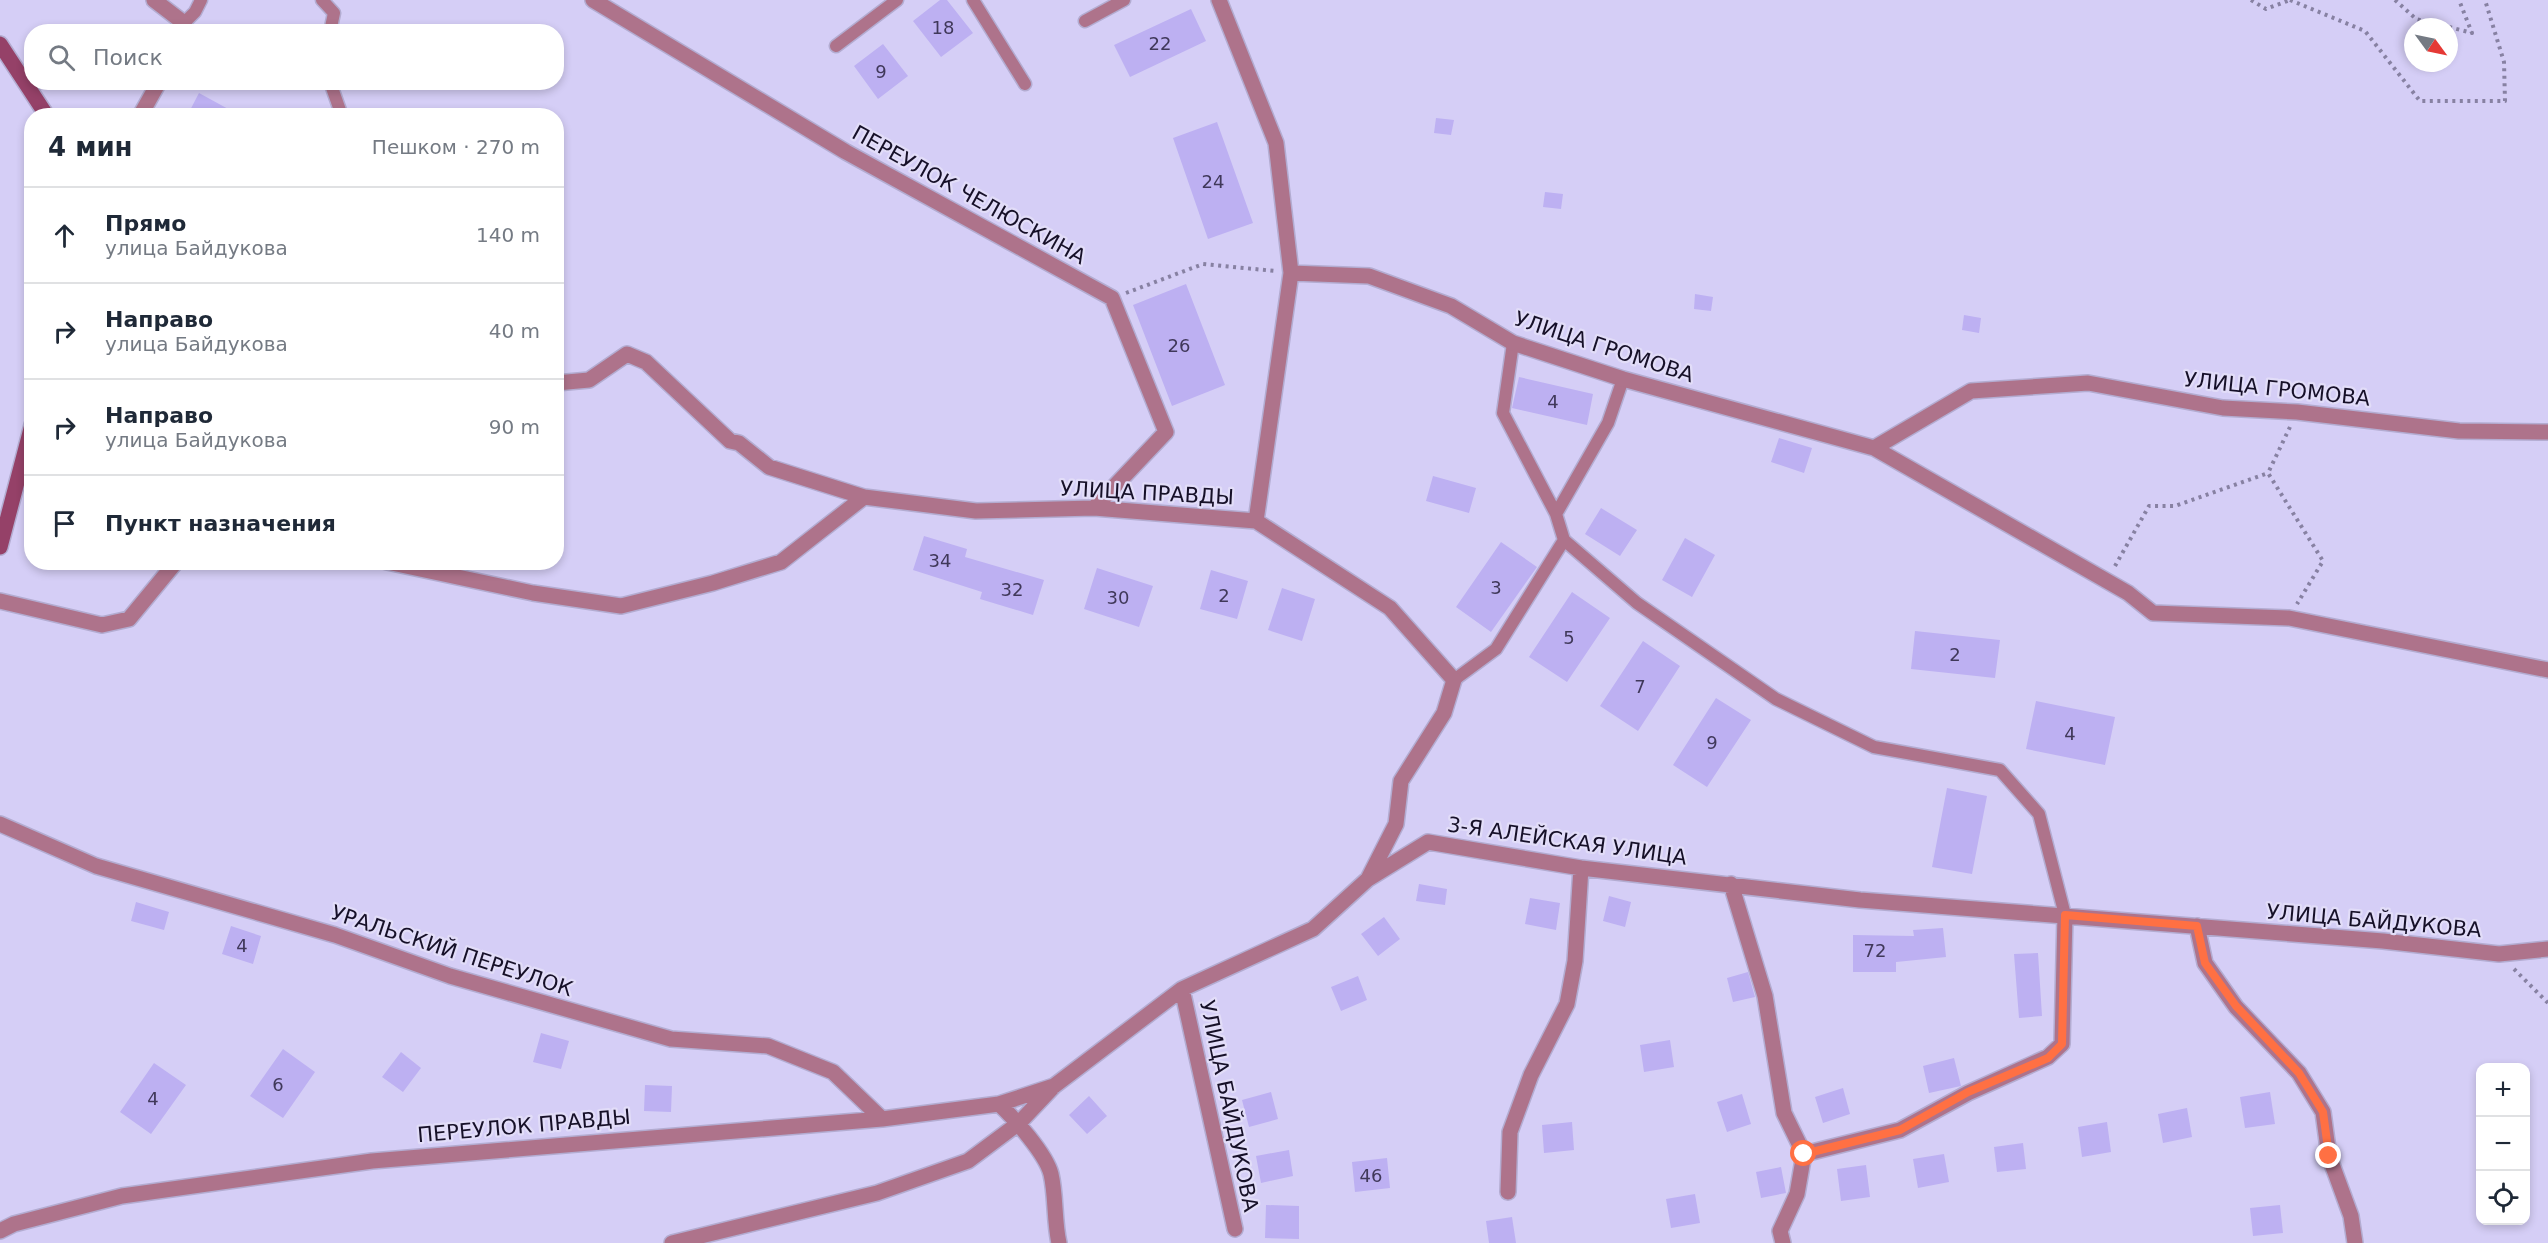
<!DOCTYPE html>
<html lang="ru">
<head>
<meta charset="utf-8">
<style>
	body { margin:0; font-family:"DejaVu Sans",sans-serif; background:#f6f6f7; color:#1f2937 }
	.controls { position:absolute; right:18px; bottom:18px; display:grid; overflow:hidden; border-radius:12px; box-shadow:0 3px 9px #0003 }
	.controls button { width:54px; height:54px; display:grid; place-items:center; padding:0; border:0; border-bottom:2px solid #e0e1e3; background:#fff; color:#1f2937; font:30px sans-serif }
	.compass { position:absolute; left:2404px; top:18px; width:54px; height:54px; border-radius:50%; background:#fff; box-shadow:0 3px 9px #0003; rotate:123deg }
	.stop { position:absolute; width:18px; height:18px; margin:-14px; border:4px solid #ff7043; border-radius:50%; background:#fff }
	.stop.end { background:#ff7043; border-color:#fff; box-shadow:0 2px 6px #0008 }
	.list { margin:0; padding:0; list-style:none }
	h2 { display:flex; justify-content:space-between; align-items:center; height:78px; margin:0; padding:0 24px; font-size:26px }
	h2 small { font-size:20px; font-weight:400; color:#747a83 }
	.list li { display:grid; grid-template-columns:39px 1fr auto; gap:18px; align-items:center; box-sizing:border-box; height:96px; padding:0 24px; border-top:2px solid #e0e1e3 }
	.list b { display:block; font-size:22px; white-space:nowrap }
	.list p { margin:0; font-size:20px; white-space:nowrap; color:#747a83 }
	.list em { font-size:20px; font-style:normal; color:#747a83 }
	.icon { flex:none; width:33px; height:33px; fill:none; stroke:currentColor; stroke-width:2; stroke-linecap:round; stroke-linejoin:round }
	.map { position:relative; flex:none; width:2548px; height:1243px; overflow:hidden }
	.search { position:absolute; background:#fff; box-shadow:0 3px 9px #0003; left:24px; top:24px; width:540px; height:66px; display:flex; align-items:center; gap:15px; box-sizing:border-box; padding:0 21px; border-radius:24px; color:#747a83; font-size:22px }
	.panel { position:absolute; background:#fff; box-shadow:0 3px 9px #0003; left:24px; top:108px; width:540px; height:462px; border-radius:24px }
	.map>svg:first-child { display:block }
	.building { fill:#bdb0f2 }
	.lines { fill:none; stroke-linecap:round; stroke-linejoin:round }
	.service-casing { stroke:#b3acd1; stroke-width:15 }
	.minor-casing { stroke:#b3acd1; stroke-width:18 }
	.secondary-casing { stroke:#b3acd1; stroke-width:18 }
	.path { stroke:#8781a2; stroke-width:4; stroke-dasharray:3 4.5; stroke-linecap:butt }
	.service { stroke:#ae738b; stroke-width:12 }
	.minor { stroke:#ae738b; stroke-width:15 }
	.secondary { stroke:#954168; stroke-width:15 }
	.route { stroke:#ff7043; stroke-width:8 }
	.labels { text-anchor:middle; dominant-baseline:central; stroke-width:4.5; stroke-linejoin:round; paint-order:stroke }
	.number-label { font-size:18px; fill:#40385a }
	.street-label { font-size:21px; fill:#161028; stroke:#e2ddf8 }
</style>
</head>
<body>
<div class="map">
<svg width="2548" height="1243" viewBox="0 0 2548 1243">
	<rect width="100%" height="100%" fill="#d5cef6"/>
	<path class="building" d="M 940,0 L 947,0 L 973,33 L 941,57 L 913,21 Z
		M 1191,9 L 1206,41 L 1130,77 L 1114,45 Z
		M 883,44 L 908,76 L 878,99 L 854,66 Z
		M 199,93 L 241,116 L 187,116 Z
		M 1436,118 L 1454,120 L 1451,135 L 1434,133 Z
		M 1217,122 L 1253,223 L 1208,239 L 1173,138 Z
		M 1545,192 L 1563,194 L 1561,209 L 1543,207 Z
		M 1186,284 L 1225,385 L 1172,406 L 1133,305 Z
		M 1695,294 L 1713,297 L 1711,311 L 1694,309 Z
		M 1964,315 L 1981,318 L 1979,333 L 1962,330 Z
		M 1519,377 L 1593,394 L 1587,425 L 1512,408 Z
		M 1779,438 L 1812,448 L 1804,473 L 1771,462 Z
		M 1433,476 L 1476,488 L 1469,513 L 1426,501 Z
		M 1601,508 L 1637,530 L 1620,556 L 1585,534 Z
		M 924,536 L 967,549 L 965,557 L 1044,580 L 1033,615 L 980,599 L 982,592 L 913,570 Z
		M 1685,538 L 1715,555 L 1692,597 L 1662,580 Z
		M 1501,542 L 1537,567 L 1491,632 L 1456,607 Z
		M 1097,568 L 1153,586 L 1139,627 L 1084,609 Z
		M 1211,570 L 1248,581 L 1237,619 L 1200,609 Z
		M 1282,588 L 1315,599 L 1302,641 L 1268,630 Z
		M 1572,592 L 1610,618 L 1567,682 L 1529,657 Z
		M 1915,631 L 2000,640 L 1995,678 L 1911,669 Z
		M 1643,641 L 1680,666 L 1638,731 L 1600,706 Z
		M 1716,698 L 1751,720 L 1707,787 L 1673,765 Z
		M 2036,701 L 2115,717 L 2105,765 L 2026,749 Z
		M 1947,788 L 1987,796 L 1972,874 L 1932,867 Z
		M 1419,884 L 1447,889 L 1445,905 L 1416,901 Z
		M 1609,896 L 1631,902 L 1625,927 L 1603,921 Z
		M 1530,898 L 1560,903 L 1556,930 L 1525,924 Z
		M 136,902 L 169,912 L 164,930 L 131,921 Z
		M 1384,917 L 1400,939 L 1378,956 L 1361,934 Z
		M 231,926 L 261,936 L 253,964 L 222,954 Z
		M 1943,928 L 1946,957 L 1896,962 L 1896,972 L 1853,972 L 1853,935 L 1914,936 L 1913,930 Z
		M 2038,953 L 2042,1016 L 2019,1018 L 2014,954 Z
		M 1748,972 L 1755,997 L 1733,1002 L 1727,978 Z
		M 1358,976 L 1367,1000 L 1341,1011 L 1331,987 Z
		M 541,1033 L 569,1041 L 561,1069 L 533,1062 Z
		M 1670,1040 L 1674,1067 L 1644,1072 L 1640,1045 Z
		M 283,1049 L 315,1072 L 283,1118 L 250,1096 Z
		M 401,1052 L 421,1068 L 403,1092 L 382,1077 Z
		M 1954,1058 L 1961,1086 L 1929,1093 L 1923,1066 Z
		M 154,1063 L 186,1085 L 151,1134 L 120,1112 Z
		M 645,1085 L 672,1086 L 671,1112 L 644,1111 Z
		M 1843,1088 L 1850,1114 L 1823,1123 L 1815,1097 Z
		M 1271,1092 L 1278,1119 L 1249,1127 L 1242,1100 Z
		M 2270,1092 L 2275,1124 L 2245,1128 L 2240,1097 Z
		M 1742,1094 L 1751,1124 L 1727,1132 L 1717,1102 Z
		M 1089,1096 L 1107,1116 L 1087,1134 L 1069,1115 Z
		M 2187,1108 L 2192,1137 L 2163,1143 L 2158,1114 Z
		M 1572,1122 L 1574,1150 L 1544,1153 L 1542,1125 Z
		M 2107,1122 L 2111,1152 L 2082,1157 L 2078,1127 Z
		M 2023,1143 L 2026,1169 L 1997,1172 L 1994,1147 Z
		M 1289,1150 L 1293,1176 L 1261,1183 L 1256,1156 Z
		M 1944,1154 L 1949,1182 L 1918,1188 L 1913,1159 Z
		M 1387,1158 L 1390,1188 L 1355,1192 L 1352,1162 Z
		M 1866,1165 L 1870,1197 L 1841,1201 L 1837,1169 Z
		M 1781,1167 L 1786,1193 L 1761,1198 L 1756,1172 Z
		M 1695,1194 L 1700,1223 L 1671,1228 L 1666,1199 Z
		M 1266,1205 L 1299,1206 L 1299,1239 L 1265,1238 Z
		M 2280,1205 L 2283,1233 L 2253,1236 L 2250,1208 Z
		M 1512,1217 L 1516,1243 L 1489,1243 L 1486,1221 Z"/>
	<g class="lines">
		<g class="service-casing">
			<path id="service" d="M 322,0 L 334,13 L 330,32
				M 973,0 L 1025,84
				M 1085,21 L 1124,0
				M 184,23 L 195,12 L 201,0
				M 836,46 L 897,0
				M 330,82 L 342,116
				M 1513,343 L 1503,413 L 1556,514
				M 1623,379 L 1608,423 L 1556,514 L 1564,540 L 1637,603 L 1776,699 L 1874,747 L 2000,770 L 2039,814 L 2065,915
				M 1454,680 L 1496,649 L 1564,540"/>
		</g>
		<g class="minor-casing">
			<path id="minor" d="M 154,0 L 184,23 L 180,32
				M 593,0 L 846,152 L 1112,298 L 1166,432 L 1094,508
				M 1219,0 L 1276,143 L 1291,273 L 1256,521
				M 140,116 L 159,82
				M 1291,273 L 1369,276 L 1451,306 L 1513,343 L 1623,379 L 1874,448 L 1971,391 L 2088,383 L 2223,408 L 2297,412 L 2459,431 L 2548,432
				M 556,383 L 589,380 L 627,354 L 646,362 L 730,441 L 739,443 L 769,467 L 864,497 L 976,511 L 1094,508 L 1256,521 L 1390,608 L 1454,680 L 1444,713 L 1401,781 L 1396,824 L 1368,879 L 1428,842 L 1581,868 L 1860,900 L 2383,941 L 2499,954 L 2548,949
				M 1874,448 L 2128,593 L 2153,613 L 2289,618 L 2548,670
				M 387,562 L 533,593 L 621,606 L 713,583 L 781,562 L 864,497
				M 0,601 L 102,625 L 129,619 L 176,562
				M 0,824 L 96,866 L 335,935 L 450,976 L 671,1039 L 768,1046 L 833,1072 L 882,1119
				M 1731,884 L 1765,996 L 1784,1113 L 1804,1154 L 1797,1194 L 1780,1231 L 1783,1243
				M 2197,926 L 2205,963 L 2236,1007 L 2299,1073 L 2323,1112 L 2329,1156 L 2351,1216 L 2355,1243
				M 1182,989 L 1235,1229
				M 999,1104 C 1014,1118 1046,1154 1051,1174 C 1056,1195 1054,1221 1059,1243
				M 1804,1154 L 1900,1130 L 1968,1093 L 2048,1057 L 2062,1044 L 2065,915
				M 1508,1192 L 1510,1132 L 1531,1075 L 1567,1004 L 1575,961 L 1581,868
				M 0,1231 L 14,1224 L 122,1196 L 372,1161 L 882,1119 L 999,1104 L 1054,1086
				M 672,1243 L 877,1193 L 968,1161 L 1019,1123 L 1054,1086 L 1182,989 L 1313,929 L 1368,879"/>
		</g>
		<g class="secondary-casing">
			<path id="secondary" d="M 0,44 L 47,116
				M 0,547 L 32,425"/>
		</g>
		<path class="path" d="M 2251,0 L 2266,9 L 2290,0
			M 2290,0 L 2365,31 L 2420,101 L 2505,101 L 2504,62 L 2485,0
			M 2395,0 L 2416,19 L 2447,27
			M 2449,27 L 2472,33 L 2459,0
			M 1126,293 L 1203,264 L 1275,271
			M 2290,427 L 2268,473 L 2323,561 L 2297,604
			M 2115,566 L 2149,506 L 2175,506 L 2268,473
			M 2514,969 L 2548,1003"/>
		<use href="#service" class="service"/>
		<use href="#minor" class="minor"/>
		<use href="#secondary" class="secondary"/>
	</g>
	<g class="lines">
		<path class="route" d="M 1804,1154 L 1900,1130 L 1968,1092 L 2048,1058 L 2062,1044 L 2065,915 L 2197,926 L 2205,963 L 2236,1006 L 2299,1073 L 2323,1112 L 2329,1156"/>
	</g>
	<g class="labels">
		<g class="number-label">
			<text x="943" y="27">18</text>
			<text x="1160" y="43">22</text>
			<text x="881" y="71">9</text>
			<text x="1213" y="181">24</text>
			<text x="1179" y="345">26</text>
			<text x="1553" y="401">4</text>
			<text x="940" y="560">34</text>
			<text x="1496" y="587">3</text>
			<text x="1012" y="589">32</text>
			<text x="1224" y="595">2</text>
			<text x="1118" y="597">30</text>
			<text x="1569" y="637">5</text>
			<text x="1955" y="654">2</text>
			<text x="1640" y="686">7</text>
			<text x="2070" y="733">4</text>
			<text x="1712" y="742">9</text>
			<text x="242" y="945">4</text>
			<text x="1875" y="950">72</text>
			<text x="278" y="1084">6</text>
			<text x="153" y="1098">4</text>
			<text x="1371" y="1175">46</text>
		</g>
		<g class="street-label">
			<text transform="translate(969 195) rotate(29)">ПЕРЕУЛОК ЧЕЛЮСКИНА</text>
			<text transform="translate(1604 347) rotate(18)">УЛИЦА ГРОМОВА</text>
			<text transform="translate(2277 389) rotate(6)">УЛИЦА ГРОМОВА</text>
			<text transform="translate(1147 493) rotate(3)">УЛИЦА ПРАВДЫ</text>
			<text transform="translate(1567 841) rotate(8)">3-Я АЛЕЙСКАЯ УЛИЦА</text>
			<text transform="translate(2374 921) rotate(5)">УЛИЦА БАЙДУКОВА</text>
			<text transform="translate(452 951) rotate(18)">УРАЛЬСКИЙ ПЕРЕУЛОК</text>
			<text transform="translate(1229 1106) rotate(78)">УЛИЦА БАЙДУКОВА</text>
			<text transform="translate(524 1126) rotate(-5)">ПЕРЕУЛОК ПРАВДЫ</text>
		</g>
	</g>
</svg>
<div class="controls">
<button>+</button>
<button>−</button>
<button><svg class="icon" aria-label="locate" viewBox="0 0 24 24"><circle cx="12" cy="12" r="6"/><path d="M12 2v4M12 18v4M2 12h4M18 12h4"/></svg></button>
</div>
<svg class="compass" viewBox="-18 -18 36 36"><path d="M0-13l5 13h-10z" fill="#e53935"/><path d="M0 13l5-13h-10z" fill="#747a83"/></svg>
<div class="stop" style="left:1804px;top:1154px"></div>
<div class="stop end" style="left:2329px;top:1156px"></div>
<div class="search"><svg class="icon" aria-label="search" viewBox="0 0 24 24"><circle cx="10" cy="10" r="6"/><path d="M15 15l6 6"/></svg>Поиск</div>
<section class="panel">
<h2>4 мин<small>Пешком · 270 m</small></h2>
<ul class="list">
<li><svg class="icon" aria-label="ahead" viewBox="0 0 24 24"><path d="M12 20V5M6 11l6-6 6 6"/></svg><div><b>Прямо</b><p>улица Байдукова</p></div><em>140 m</em></li>
<li><svg class="icon" aria-label="right" viewBox="0 0 24 24"><path d="M7 20v-9h11M14 6l5 5-5 5"/></svg><div><b>Направо</b><p>улица Байдукова</p></div><em>40 m</em></li>
<li><svg class="icon" aria-label="right" viewBox="0 0 24 24"><path d="M7 20v-9h11M14 6l5 5-5 5"/></svg><div><b>Направо</b><p>улица Байдукова</p></div><em>90 m</em></li>
<li><svg class="icon" aria-label="arrive" viewBox="0 0 24 24"><path d="M6 21V4h12l-3 4 3 4H6"/></svg><div><b>Пункт назначения</b></div></li>
</ul>
</section>
</div>
</body>
</html>
